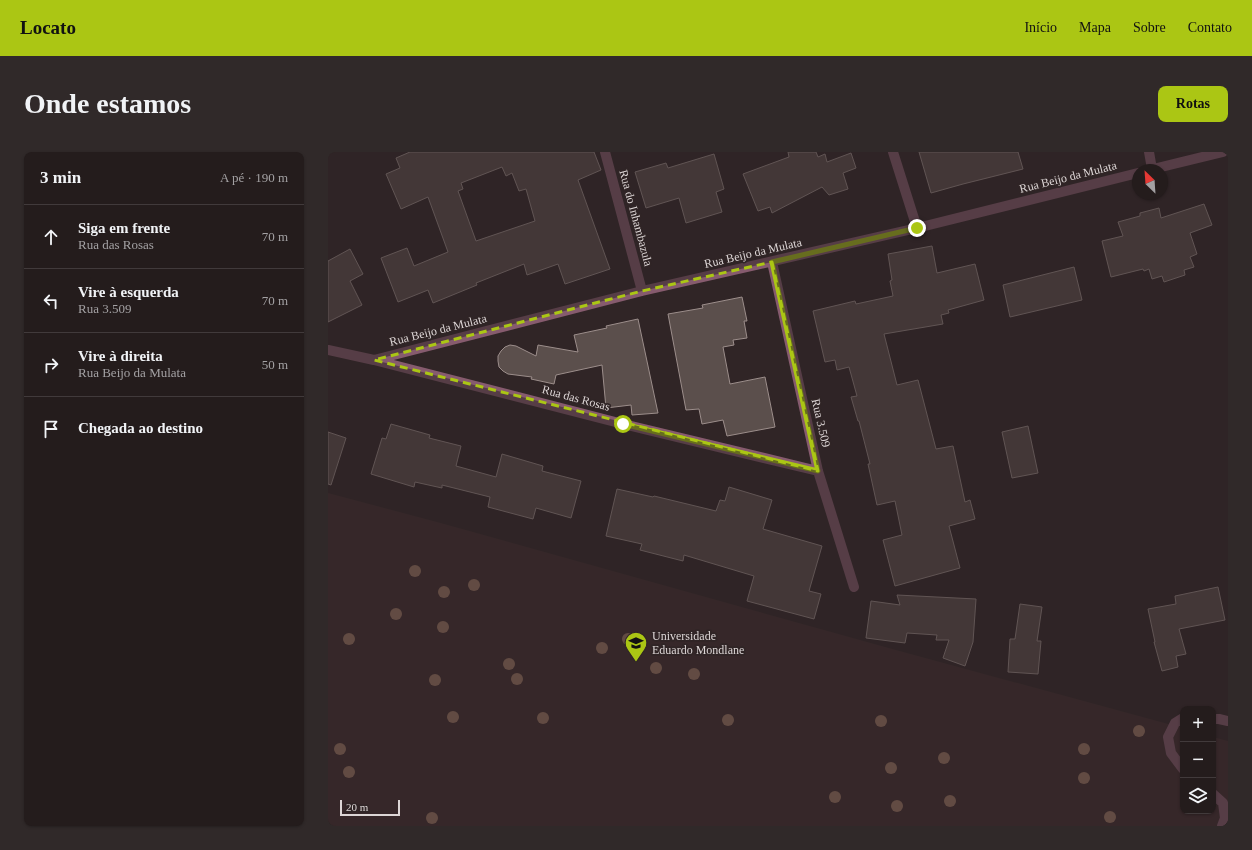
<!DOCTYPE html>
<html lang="pt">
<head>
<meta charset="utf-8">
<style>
	body { margin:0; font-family:Georgia,serif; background:#302929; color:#f1f3f6 }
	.controls { position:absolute; right:12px; bottom:12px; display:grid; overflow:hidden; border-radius:8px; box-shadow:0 1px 3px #0004 }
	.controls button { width:36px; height:36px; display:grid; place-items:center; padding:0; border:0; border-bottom:1px solid #413a3b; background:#241c1c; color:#f1f3f6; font:20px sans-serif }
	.compass { position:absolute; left:804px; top:12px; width:36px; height:36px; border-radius:50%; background:#241c1c; box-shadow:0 1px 3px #0004; rotate:335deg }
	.scale { position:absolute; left:12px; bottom:10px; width:60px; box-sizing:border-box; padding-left:4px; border:2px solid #ddd6d6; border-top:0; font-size:11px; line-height:14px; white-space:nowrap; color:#ddd6d6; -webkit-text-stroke:3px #302526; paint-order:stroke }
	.stop { position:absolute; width:12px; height:12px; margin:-9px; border:3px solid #abc614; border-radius:50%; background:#fff }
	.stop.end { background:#abc614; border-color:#fff; box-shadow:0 1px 4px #0008 }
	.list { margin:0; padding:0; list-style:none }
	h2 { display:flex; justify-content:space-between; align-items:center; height:52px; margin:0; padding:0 16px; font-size:17px }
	h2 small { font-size:13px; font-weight:400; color:#a3a1a3 }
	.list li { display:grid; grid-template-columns:26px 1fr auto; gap:12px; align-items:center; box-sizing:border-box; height:64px; padding:0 16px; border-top:1px solid #413a3b }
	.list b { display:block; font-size:15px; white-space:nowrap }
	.list p { margin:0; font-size:13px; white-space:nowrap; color:#a3a1a3 }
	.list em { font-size:13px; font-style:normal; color:#a3a1a3 }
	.icon { flex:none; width:22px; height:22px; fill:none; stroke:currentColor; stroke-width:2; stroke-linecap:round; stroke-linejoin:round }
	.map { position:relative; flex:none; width:900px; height:674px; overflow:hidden; border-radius:8px }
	header { display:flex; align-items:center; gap:24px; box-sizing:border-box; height:56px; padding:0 20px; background:#abc614; color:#111 }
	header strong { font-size:19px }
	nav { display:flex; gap:22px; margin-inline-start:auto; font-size:14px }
	.intro { display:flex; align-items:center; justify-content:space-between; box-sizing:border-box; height:96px; padding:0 24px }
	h1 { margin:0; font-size:28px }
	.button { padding:10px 18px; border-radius:8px; background:#abc614; color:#111; font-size:14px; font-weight:700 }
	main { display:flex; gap:24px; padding:0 24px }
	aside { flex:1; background:#241c1c; border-radius:8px; box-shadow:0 1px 3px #0004 }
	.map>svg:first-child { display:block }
	.built { fill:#3e2c2e }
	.building { fill:#5b4f4c; stroke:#9c8e8b; fill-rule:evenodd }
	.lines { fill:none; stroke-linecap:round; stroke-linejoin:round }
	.minor { stroke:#865b6e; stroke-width:10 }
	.tree { fill:#a17b66 }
	.route { stroke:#abc614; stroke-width:5 }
	.marked { fill:none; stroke:#abc614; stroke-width:3; stroke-dasharray:8 5; stroke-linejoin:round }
	.labels { text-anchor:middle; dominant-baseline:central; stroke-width:3.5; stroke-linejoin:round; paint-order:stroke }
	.street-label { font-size:12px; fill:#ddd6d6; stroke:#302526 }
	.poi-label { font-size:12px; fill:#ddd6d6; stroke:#302526; text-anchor:start }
</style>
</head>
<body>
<header>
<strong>Locato</strong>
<nav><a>Início</a><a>Mapa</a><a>Sobre</a><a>Contato</a></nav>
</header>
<div class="intro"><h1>Onde estamos</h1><a class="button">Rotas</a></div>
<main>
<aside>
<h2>3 min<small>A pé · 190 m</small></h2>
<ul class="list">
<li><svg class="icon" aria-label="ahead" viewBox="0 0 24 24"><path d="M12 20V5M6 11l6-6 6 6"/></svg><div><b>Siga em frente</b><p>Rua das Rosas</p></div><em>70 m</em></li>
<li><svg class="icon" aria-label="left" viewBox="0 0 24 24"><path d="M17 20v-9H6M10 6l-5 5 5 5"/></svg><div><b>Vire à esquerda</b><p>Rua 3.509</p></div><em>70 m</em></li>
<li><svg class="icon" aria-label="right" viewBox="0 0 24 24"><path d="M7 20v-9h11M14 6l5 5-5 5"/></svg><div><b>Vire à direita</b><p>Rua Beijo da Mulata</p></div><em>50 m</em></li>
<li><svg class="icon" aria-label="arrive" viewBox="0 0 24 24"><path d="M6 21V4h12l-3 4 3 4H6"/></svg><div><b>Chegada ao destino</b></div></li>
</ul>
</aside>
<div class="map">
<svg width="900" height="674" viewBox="0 0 900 674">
	<rect width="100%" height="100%" fill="#302526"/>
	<path class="built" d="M 0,341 L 109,370 L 568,498 L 855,576 L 855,659 L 885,659 L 885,585 L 900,589 L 900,674 L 0,674 Z"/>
	<path class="building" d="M 82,0 L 266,0 L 273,18 L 250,28 L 282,117 L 237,132 L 230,112 L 199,123 L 196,112 L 148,131 L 149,133 L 105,151 L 100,138 L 70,150 L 53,106 L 79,96 L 86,114 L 120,100 L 100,45 L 73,57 L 58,22 L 72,16 L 68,6 ZM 174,15 L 178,24 L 184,21 L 191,39 L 198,37 L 207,69 L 148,89 L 130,39 L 135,37 L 133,31 Z
		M 460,0 L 488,0 L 490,5 L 497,2 L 499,10 L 523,1 L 528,16 L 515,21 L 520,37 L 501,43 L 494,35 L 444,61 L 442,55 L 430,59 L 415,22 L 461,5 Z
		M 591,0 L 690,0 L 695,17 L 635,32 L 603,41 Z
		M 386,2 L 396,37 L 388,40 L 394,60 L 358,71 L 351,46 L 318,56 L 307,20 L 338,11 L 340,16 Z
		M 876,52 L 884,73 L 862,81 L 869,102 L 862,105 L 866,115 L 856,118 L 857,123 L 836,130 L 834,124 L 824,127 L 821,117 L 816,119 L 815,117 L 783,125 L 774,89 L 795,84 L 790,70 L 812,64 L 812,61 L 831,56 L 833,66 Z
		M 604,94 L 609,121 L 647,112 L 656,148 L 620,158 L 621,161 L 613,163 L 615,172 L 556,182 L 569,233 L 590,228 L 608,297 L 625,294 L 637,350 L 642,348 L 647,367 L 621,374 L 632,416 L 567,434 L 555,388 L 574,383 L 567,349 L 549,353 L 540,312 L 542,312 L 531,269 L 530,269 L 523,245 L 529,244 L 521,215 L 509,218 L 507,208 L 497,210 L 485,159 L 527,149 L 528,152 L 565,144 L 562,129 L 564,128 L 560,102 Z
		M 22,97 L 35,122 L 22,129 L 34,153 L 0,170 L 0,109 Z
		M 746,115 L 754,148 L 682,165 L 675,133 Z
		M 414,145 L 419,169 L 416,169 L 419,186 L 405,188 L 406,193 L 395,195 L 402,232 L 437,225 L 447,275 L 399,284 L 395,268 L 374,272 L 371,257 L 358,258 L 340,162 L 375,156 L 374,153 Z
		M 310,167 L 330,261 L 304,263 L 303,253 L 278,256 L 274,213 L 228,223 L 226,232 L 203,227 L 204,225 L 180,222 L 175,219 L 171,215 L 170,209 L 170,204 L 173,199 L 177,195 L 182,193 L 188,194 L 208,204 L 210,193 L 250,200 L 246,183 L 279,176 L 278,174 Z
		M 63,272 L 102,283 L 101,286 L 133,294 L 128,314 L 168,325 L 174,302 L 215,314 L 214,319 L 253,329 L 243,366 L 208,356 L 205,367 L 160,355 L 162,345 L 114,333 L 114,336 L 87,330 L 86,335 L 43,322 L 54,286 L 58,287 Z
		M 700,274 L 710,321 L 684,326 L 674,280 Z
		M 0,280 L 18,286 L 3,333 L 0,332 Z
		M 401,335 L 444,348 L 435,377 L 494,394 L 481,439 L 493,442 L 486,467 L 419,449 L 426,424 L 356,403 L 355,409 L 312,398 L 314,392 L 278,384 L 289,337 L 325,345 L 326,344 L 388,359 L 392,348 L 397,349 Z
		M 890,435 L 897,468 L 851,477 L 858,502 L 848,504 L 850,515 L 834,519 L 826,490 L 827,490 L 820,457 L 848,452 L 847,444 Z
		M 569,443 L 648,447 L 645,490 L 637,514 L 615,506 L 621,488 L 608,488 L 609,483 L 579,481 L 577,491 L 538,486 L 543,449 L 572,453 Z
		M 692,452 L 714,455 L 709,489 L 713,489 L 710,522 L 680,520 L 682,487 L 687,487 Z"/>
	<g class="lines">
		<path class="minor" d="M 277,0 L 314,139
			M 565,0 L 589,76
			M 821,0 L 824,17
			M 821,18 L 895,0
			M 444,110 L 490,319 L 526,435
			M 0,198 L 46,208 L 295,272 L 490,319
			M 46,208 L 314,139 L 589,76 L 810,21
			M 855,566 L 847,571 L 840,585 L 843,601 L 855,617
			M 885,567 L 891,567 L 900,569
			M 885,642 L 895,651 L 897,666 L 894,674"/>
	</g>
	<g class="tree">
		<circle cx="87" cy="419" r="6"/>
		<circle cx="146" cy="433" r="6"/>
		<circle cx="116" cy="440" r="6"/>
		<circle cx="68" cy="462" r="6"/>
		<circle cx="115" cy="475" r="6"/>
		<circle cx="21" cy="487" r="6"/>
		<circle cx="300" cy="487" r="6"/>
		<circle cx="274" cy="496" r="6"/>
		<circle cx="181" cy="512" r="6"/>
		<circle cx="328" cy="516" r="6"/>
		<circle cx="366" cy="522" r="6"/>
		<circle cx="189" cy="527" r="6"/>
		<circle cx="107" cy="528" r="6"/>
		<circle cx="125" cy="565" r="6"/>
		<circle cx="215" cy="566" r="6"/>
		<circle cx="400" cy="568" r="6"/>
		<circle cx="553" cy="569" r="6"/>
		<circle cx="811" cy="579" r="6"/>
		<circle cx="12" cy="597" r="6"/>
		<circle cx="756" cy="597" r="6"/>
		<circle cx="616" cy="606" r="6"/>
		<circle cx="563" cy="616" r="6"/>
		<circle cx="21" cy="620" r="6"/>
		<circle cx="756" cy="626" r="6"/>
		<circle cx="507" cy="645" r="6"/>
		<circle cx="622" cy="649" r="6"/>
		<circle cx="569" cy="654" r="6"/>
		<circle cx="782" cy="665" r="6"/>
		<circle cx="104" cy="666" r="6"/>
	</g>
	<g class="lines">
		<path class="route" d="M 295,272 L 490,319 L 444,110 L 589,76"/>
	</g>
	<path d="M0 0H900V674H0ZM 444,110 L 490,319 L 46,208 L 314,139 Z" fill="#302526" fill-opacity=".55" fill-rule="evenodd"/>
	<path class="marked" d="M 444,110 L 490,319 L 46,208 L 314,139 Z"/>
	<defs>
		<g id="university-pin" transform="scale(1.15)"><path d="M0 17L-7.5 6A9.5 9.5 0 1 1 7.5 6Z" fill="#abc614" stroke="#302526"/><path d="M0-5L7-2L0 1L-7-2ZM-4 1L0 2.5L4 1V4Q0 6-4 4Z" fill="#111"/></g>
	</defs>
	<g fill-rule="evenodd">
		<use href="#university-pin" x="308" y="491"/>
	</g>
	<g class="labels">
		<g class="street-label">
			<text transform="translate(740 25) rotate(-14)">Rua Beijo da Mulata</text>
			<text transform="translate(308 66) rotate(75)">Rua do Inhambazula</text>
			<text transform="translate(425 101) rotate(-13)">Rua Beijo da Mulata</text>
			<text transform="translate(110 178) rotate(-14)">Rua Beijo da Mulata</text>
			<text transform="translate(248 246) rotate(15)">Rua das Rosas</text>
			<text transform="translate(493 271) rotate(77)">Rua 3.509</text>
		</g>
		<g class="poi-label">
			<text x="324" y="484">Universidade<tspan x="324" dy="14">Eduardo Mondlane</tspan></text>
		</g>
	</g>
</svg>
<div class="controls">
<button>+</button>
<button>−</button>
<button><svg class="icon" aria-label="layers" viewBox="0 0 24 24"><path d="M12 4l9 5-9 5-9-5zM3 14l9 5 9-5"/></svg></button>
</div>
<svg class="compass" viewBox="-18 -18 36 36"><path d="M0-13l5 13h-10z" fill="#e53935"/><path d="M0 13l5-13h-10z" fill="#a3a1a3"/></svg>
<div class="scale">20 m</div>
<div class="stop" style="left:295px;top:272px"></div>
<div class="stop end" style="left:589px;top:76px"></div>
</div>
</main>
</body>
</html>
